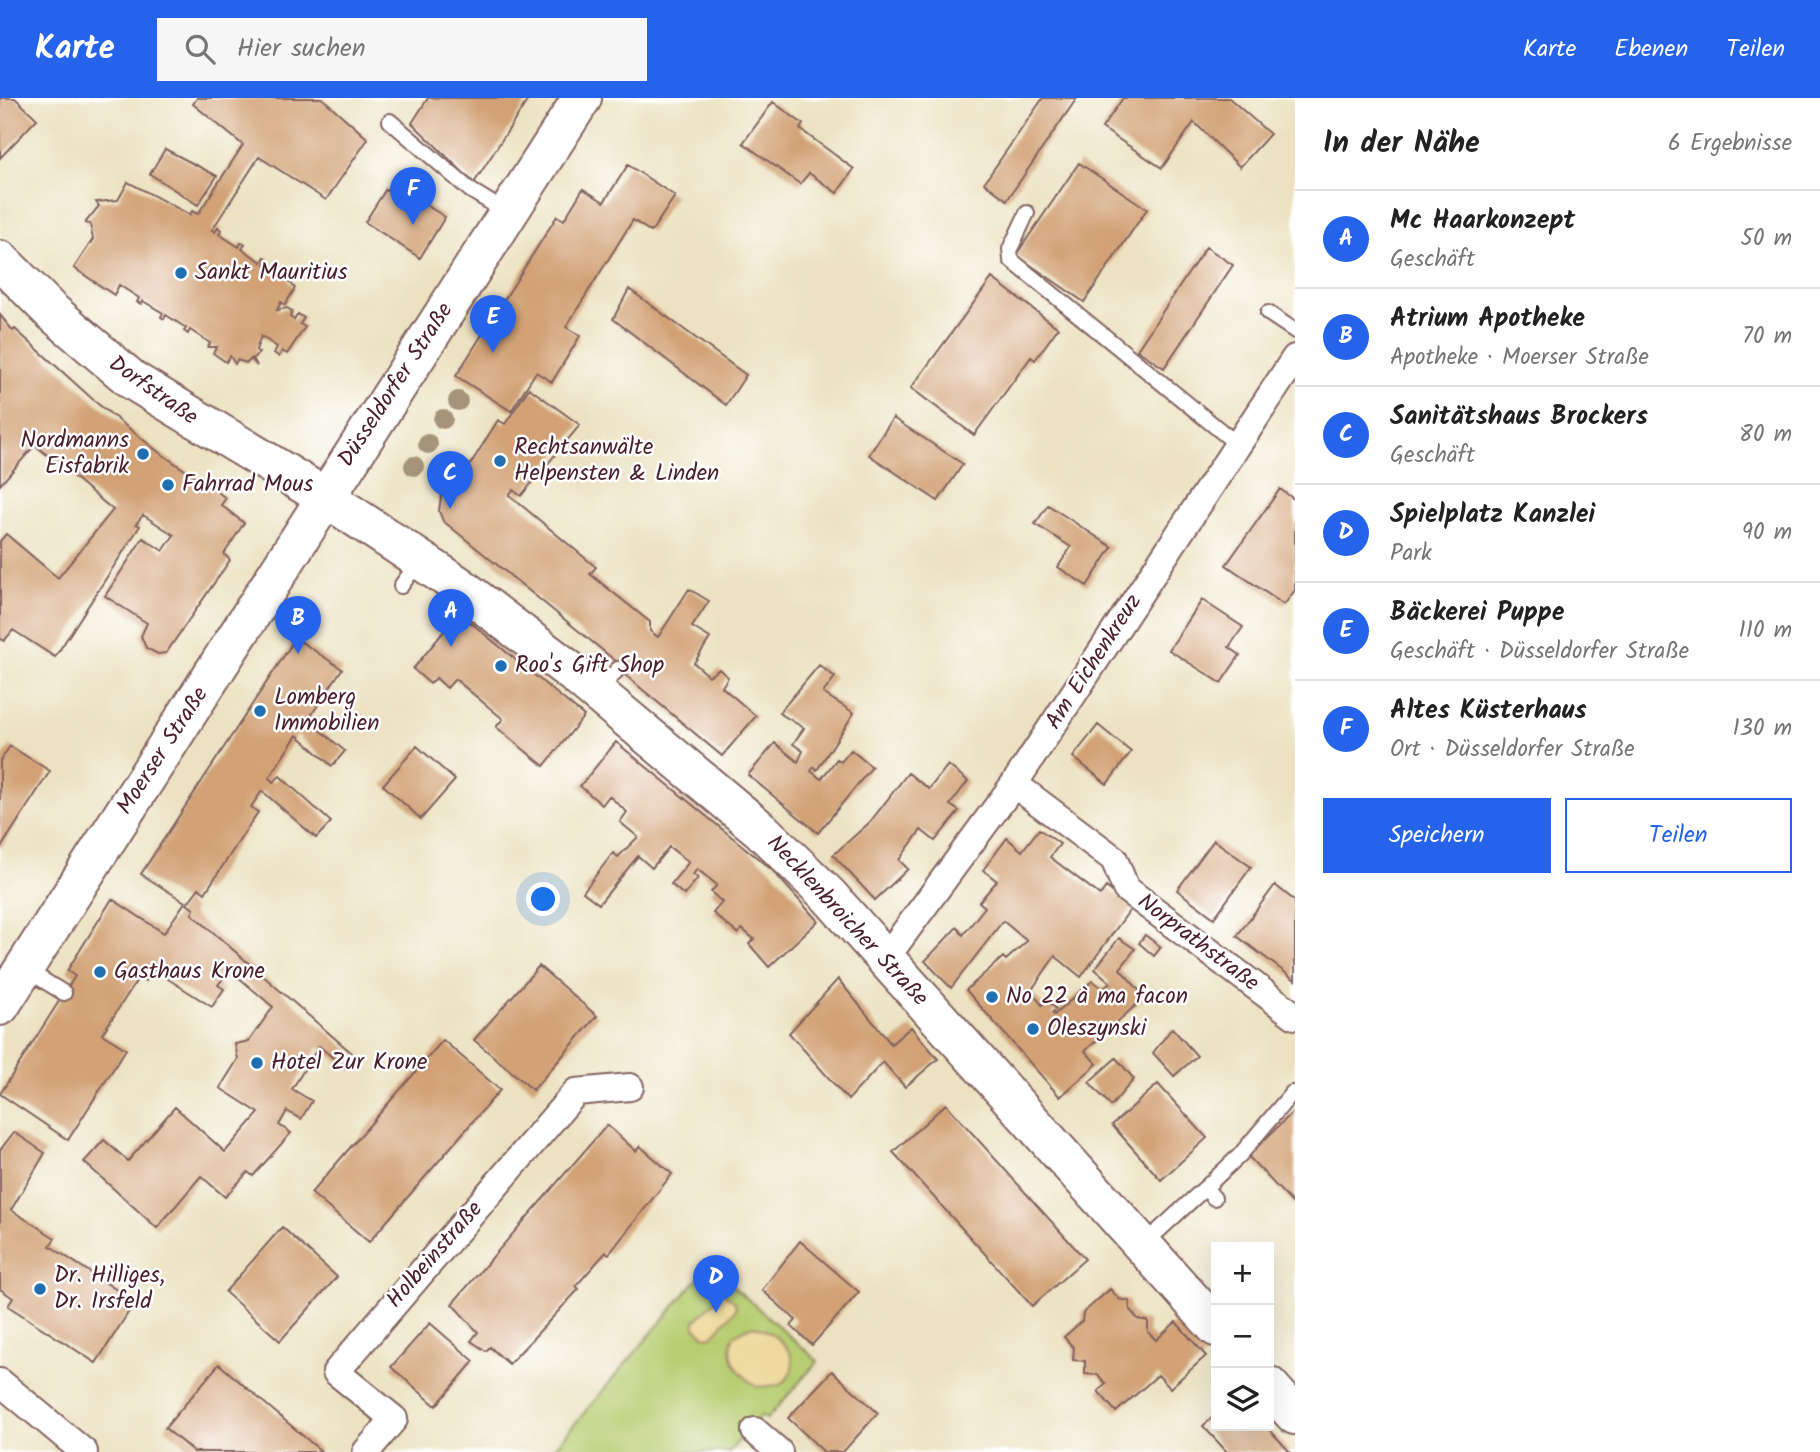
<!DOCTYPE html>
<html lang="de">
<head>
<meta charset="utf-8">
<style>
	body { margin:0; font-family:Kalam,sans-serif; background:#f6f6f6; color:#222 }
	.controls { position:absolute; right:21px; bottom:21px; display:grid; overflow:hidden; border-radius:0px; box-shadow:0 7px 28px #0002 }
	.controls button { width:63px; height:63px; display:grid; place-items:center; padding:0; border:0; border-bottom:2px solid #e0e0e0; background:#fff; color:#222; font:35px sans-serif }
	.you { position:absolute; left:544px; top:802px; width:24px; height:24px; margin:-18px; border:5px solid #fff; border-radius:50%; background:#1a73e8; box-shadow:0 0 0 10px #1a73e833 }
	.badge { display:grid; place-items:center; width:46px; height:46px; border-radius:50%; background:#2563eb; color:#fff; font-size:23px; font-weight:700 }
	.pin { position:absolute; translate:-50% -58px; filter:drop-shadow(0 2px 4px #0008) }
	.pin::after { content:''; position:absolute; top:37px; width:24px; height:21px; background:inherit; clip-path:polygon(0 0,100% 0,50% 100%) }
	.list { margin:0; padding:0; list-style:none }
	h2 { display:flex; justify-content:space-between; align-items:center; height:91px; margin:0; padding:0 28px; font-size:30px }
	h2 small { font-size:23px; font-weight:400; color:#767676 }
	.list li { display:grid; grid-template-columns:46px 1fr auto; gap:21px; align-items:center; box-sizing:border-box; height:98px; padding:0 28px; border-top:2px solid #e0e0e0 }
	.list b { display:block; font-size:26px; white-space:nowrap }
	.list p { margin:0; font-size:23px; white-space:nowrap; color:#767676 }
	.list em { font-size:23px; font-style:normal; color:#767676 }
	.actions { display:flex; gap:14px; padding:21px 28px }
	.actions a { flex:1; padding:16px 0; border:2px solid #2563eb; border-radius:0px; text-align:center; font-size:24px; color:#2563eb }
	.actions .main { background:#2563eb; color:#fff }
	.icon { flex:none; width:38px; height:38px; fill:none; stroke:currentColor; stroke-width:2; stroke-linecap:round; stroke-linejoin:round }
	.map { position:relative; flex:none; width:1295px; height:1354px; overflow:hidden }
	header { display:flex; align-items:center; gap:42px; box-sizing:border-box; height:98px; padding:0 35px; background:#2563eb; color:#fff }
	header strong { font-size:33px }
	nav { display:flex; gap:38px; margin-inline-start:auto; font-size:24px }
	.search { width:490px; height:63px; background:#f6f6f6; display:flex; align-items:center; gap:18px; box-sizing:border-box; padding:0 24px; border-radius:0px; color:#767676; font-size:26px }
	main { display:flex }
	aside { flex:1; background:#fff }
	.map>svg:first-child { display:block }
	.green { fill:#b7cd71; stroke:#80764e; stroke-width:2 }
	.sand { fill:#eeda9e; stroke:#9c7c64; stroke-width:2 }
	.building { fill:#d2a276 }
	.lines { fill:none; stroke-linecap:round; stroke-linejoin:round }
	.lane-casing { stroke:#836360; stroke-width:18 }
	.street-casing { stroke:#836360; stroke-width:30 }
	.secondary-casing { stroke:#836360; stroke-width:42 }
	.lane { stroke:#fff; stroke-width:14 }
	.street { stroke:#fff; stroke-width:26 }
	.secondary { stroke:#fff; stroke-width:38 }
	.tree { fill:#a5937a }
	.poi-dot { fill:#1f6fb2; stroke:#fff; stroke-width:2.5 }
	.labels { text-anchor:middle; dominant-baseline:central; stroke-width:5; stroke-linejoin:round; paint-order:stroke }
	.poi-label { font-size:23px; fill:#4a1f2b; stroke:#fff; text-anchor:start }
	.street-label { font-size:23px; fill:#4a1f2b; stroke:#fff }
</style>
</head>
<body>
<header>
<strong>Karte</strong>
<div class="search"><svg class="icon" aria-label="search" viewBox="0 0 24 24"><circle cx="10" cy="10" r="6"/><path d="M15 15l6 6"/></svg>Hier suchen</div>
<nav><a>Karte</a><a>Ebenen</a><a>Teilen</a></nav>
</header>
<main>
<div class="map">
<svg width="1295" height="1354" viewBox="0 0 1295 1354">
	<rect width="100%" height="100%" fill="#fff"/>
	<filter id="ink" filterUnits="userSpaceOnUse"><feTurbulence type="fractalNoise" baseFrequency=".0143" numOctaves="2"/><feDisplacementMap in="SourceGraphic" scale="14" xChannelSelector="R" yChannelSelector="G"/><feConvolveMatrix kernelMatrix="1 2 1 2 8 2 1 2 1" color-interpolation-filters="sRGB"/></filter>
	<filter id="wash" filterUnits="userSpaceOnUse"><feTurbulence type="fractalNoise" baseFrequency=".00686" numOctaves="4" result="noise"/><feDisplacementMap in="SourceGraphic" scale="28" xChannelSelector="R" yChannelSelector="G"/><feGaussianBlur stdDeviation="1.57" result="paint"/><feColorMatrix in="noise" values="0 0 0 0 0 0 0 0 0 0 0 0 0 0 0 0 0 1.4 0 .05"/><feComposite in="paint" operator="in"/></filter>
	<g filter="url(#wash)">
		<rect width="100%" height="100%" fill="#ece2c1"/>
		<path class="green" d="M 709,1167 L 818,1263 L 767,1321 L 762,1317 L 729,1354 L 551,1354 Z"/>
		<path class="sand" d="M 723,1195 L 735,1204 L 736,1211 L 712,1238 L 706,1239 L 695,1229 L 695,1223 Z
			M 753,1228 C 780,1235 810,1264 780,1287 L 757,1289 C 739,1276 725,1260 734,1237 Z"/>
		<g id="blocks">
			<path class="building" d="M 0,0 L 15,0 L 37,21 L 0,60 Z
				M 197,0 L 322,0 L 368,41 L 326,102 L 259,59 L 212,132 L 215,134 L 218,129 L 221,132 L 219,136 L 239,149 L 241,145 L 245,146 L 242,151 L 262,164 L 265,159 L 268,161 L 265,166 L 285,178 L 288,174 L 292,176 L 288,182 L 295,190 L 285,207 L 281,204 L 277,212 L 287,210 L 292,213 L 290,219 L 294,222 L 298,216 L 304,220 L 300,226 L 305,229 L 287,256 L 282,253 L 279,259 L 274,255 L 277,249 L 261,238 L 256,252 L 259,255 L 253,260 L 257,268 L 251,261 L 247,265 L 237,262 L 235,266 L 230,258 L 226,264 L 213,255 L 217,249 L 208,249 L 210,245 L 190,232 L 188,236 L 184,233 L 186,230 L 166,217 L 164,221 L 161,219 L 163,215 L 143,203 L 141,206 L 137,204 L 139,200 L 119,187 L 114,197 L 74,170 L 93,141 L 90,126 L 85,125 L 99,108 L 96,104 L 118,102 L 128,84 L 190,117 L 192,113 L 198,116 L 243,47 L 193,6 Z
				M 428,0 L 529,0 L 474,85 L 412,25 Z
				M 1043,0 L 1077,0 L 1007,102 L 984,85 Z
				M 1123,0 L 1229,0 L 1270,36 L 1240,69 L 1194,24 L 1162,70 L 1102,30 Z
				M 773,4 L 803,26 L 800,31 L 854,71 L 837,95 L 809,75 L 800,86 L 743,45 Z
				M 165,51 L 217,78 L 198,107 L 150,76 Z
				M 1079,65 L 1147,111 L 1084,204 L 1016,157 Z
				M 628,67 L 675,98 L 651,134 L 633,122 L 566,229 L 580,238 L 552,284 L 536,274 L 511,313 L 456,278 L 557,118 L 564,122 L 583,91 L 604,104 Z
				M 386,91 L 403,102 L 407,95 L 445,119 L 420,160 L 365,124 Z
				M 1206,149 L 1233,167 L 1164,270 L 1137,252 Z
				M 992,180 L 1058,230 L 1035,262 L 1031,259 L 974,337 L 911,290 Z
				M 629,191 L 746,277 L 726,307 L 613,221 Z
				M 0,217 L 13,233 L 15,231 L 98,306 L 160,355 L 226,400 L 221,407 L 244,425 L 224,456 L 230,462 L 166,555 L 158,556 L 146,550 L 141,538 L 147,525 L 105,498 L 143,440 L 163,453 L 174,437 L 143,417 L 136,426 L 140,428 L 55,559 L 13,532 L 4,543 L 0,540 L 0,443 L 6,436 L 58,480 L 113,412 L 35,347 L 0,387 Z
				M 529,290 L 580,327 L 521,398 L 513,392 L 509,397 L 596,469 L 590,476 L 650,524 L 650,533 L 658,539 L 689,491 L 709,503 L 692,529 L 710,540 L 694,565 L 709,578 L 719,571 L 728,579 L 722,589 L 756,618 L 722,658 L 618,571 L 617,564 L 443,423 L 439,413 L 441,399 L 470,367 L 498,322 L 505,326 Z
				M 893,320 L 963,366 L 938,403 L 869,357 Z
				M 1280,391 L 1295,402 L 1295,492 L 1284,507 L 1226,467 Z
				M 1048,407 L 1112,449 L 1087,488 L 1058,469 L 1071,449 L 1035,426 Z
				M 1202,502 L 1243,529 L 1229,549 L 1240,557 L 1221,585 L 1169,552 Z
				M 459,515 L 584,618 L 544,668 L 496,629 L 503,621 L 455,581 L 447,590 L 436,580 L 430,586 L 413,571 Z
				M 300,543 L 342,571 L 308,622 L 345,653 L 332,668 L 297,637 L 269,680 L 273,684 L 280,678 L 331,724 L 316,740 L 262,693 L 251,709 L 258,714 L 205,795 L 199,790 L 187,806 L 194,811 L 192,816 L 354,957 L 345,970 L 319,948 L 292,991 L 312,1003 L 301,1021 L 287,1013 L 279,1027 L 291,1035 L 253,1078 L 248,1074 L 225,1099 L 201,1078 L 157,1130 L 84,1064 L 104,1042 L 128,1063 L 175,1009 L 225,1054 L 259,1015 L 220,990 L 238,961 L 235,946 L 249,943 L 273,909 L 230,872 L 218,887 L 224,891 L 212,909 L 154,872 L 146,883 L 139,879 L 102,936 L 126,951 L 68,1042 L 0,996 L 75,878 L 67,873 L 112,801 L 164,835 L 185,804 L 141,776 L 293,544 Z
				M 819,567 L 835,579 L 823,595 L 854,615 L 817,672 L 814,669 L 811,673 L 821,681 L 837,661 L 841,664 L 851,652 L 872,669 L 818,735 L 748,677 L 775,645 L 798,664 L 803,653 L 793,646 L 804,630 L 779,615 Z
				M 1098,627 L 1131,654 L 1107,686 L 1073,659 Z
				M 616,644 L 772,772 L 818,823 L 769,869 L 749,846 L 754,841 L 742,831 L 738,836 L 713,815 L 722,804 L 711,794 L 717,787 L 697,771 L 693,777 L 698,780 L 684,797 L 671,786 L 689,764 L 669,749 L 652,770 L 638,758 L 599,806 L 583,794 L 613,755 L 618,759 L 638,739 L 620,724 L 627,714 L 609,698 L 602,707 L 580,688 Z
				M 10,648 L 50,673 L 0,751 L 0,663 Z
				M 417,648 L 455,682 L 421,721 L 383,687 Z
				M 948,667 L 968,683 L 950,707 L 959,713 L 935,743 L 921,732 L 899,762 L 908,771 L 875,802 L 833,757 L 870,724 L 908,675 L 929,691 Z
				M 1039,731 L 1060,746 L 1050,759 L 1100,797 L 1106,789 L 1132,809 L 1081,879 L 1055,858 L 1031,893 L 1042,907 L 1047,902 L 1056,911 L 1052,915 L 1054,917 L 1092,883 L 1104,891 L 1110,884 L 1095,871 L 1119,840 L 1135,851 L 1120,871 L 1145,899 L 1085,953 L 1097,966 L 1060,999 L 966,892 L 1003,859 L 1006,862 L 1027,843 L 1003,823 L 951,890 L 925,863 L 957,829 L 963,837 L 985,809 L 979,804 L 997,783 L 983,772 L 1007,740 L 1022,753 Z
				M 1214,742 L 1251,769 L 1214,820 L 1177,792 Z
				M 1275,787 L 1295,803 L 1295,882 L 1237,838 Z
				M 1145,837 L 1161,849 L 1154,858 L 1139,845 Z
				M 539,868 L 597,918 L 533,992 L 474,942 Z
				M 838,881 L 891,946 L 911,929 L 938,961 L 905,989 L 883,964 L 848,1002 L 789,935 Z
				M 1172,930 L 1197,958 L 1174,978 L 1153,955 Z
				M 443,942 L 500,992 L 369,1144 L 311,1095 Z
				M 1116,960 L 1134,981 L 1111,1008 L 1089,984 Z
				M 1158,986 L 1207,1040 L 1161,1082 L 1112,1027 Z
				M 946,1006 L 1085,1161 L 1032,1208 L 893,1054 Z
				M 1295,1012 L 1295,1108 L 1248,1058 Z
				M 607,1027 L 636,1053 L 640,1048 L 672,1076 L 609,1156 L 606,1154 L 576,1188 L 579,1191 L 509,1266 L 490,1249 L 486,1253 L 471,1243 L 478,1234 L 452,1206 Z
				M 14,1034 L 45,1055 L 11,1112 L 55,1140 L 50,1148 L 135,1204 L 96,1265 L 8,1208 L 13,1200 L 0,1191 L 0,1052 Z
				M 282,1129 L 337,1179 L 280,1243 L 225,1194 Z
				M 800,1143 L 859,1194 L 812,1247 L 791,1228 L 796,1222 L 762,1192 Z
				M 1110,1191 L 1119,1201 L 1129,1203 L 1130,1212 L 1138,1221 L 1148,1223 L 1148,1234 L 1156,1242 L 1176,1224 L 1206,1258 L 1170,1290 L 1158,1277 L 1116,1314 L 1098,1293 L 1106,1286 L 1098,1277 L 1085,1276 L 1085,1263 L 1073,1262 L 1074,1250 L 1064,1239 L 1082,1223 L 1083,1215 Z
				M 430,1225 L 474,1263 L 436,1308 L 391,1269 Z
				M 219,1266 L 227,1273 L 322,1354 L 194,1354 L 165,1330 Z
				M 832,1273 L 878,1315 L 843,1354 L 824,1354 L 788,1320 Z
				M 1216,1316 L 1216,1328 L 1266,1328 L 1290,1354 L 1227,1354 L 1203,1328 Z"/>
		</g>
	</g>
	<g filter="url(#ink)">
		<use href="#blocks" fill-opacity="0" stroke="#836360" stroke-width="2"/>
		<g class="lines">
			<g class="lane-casing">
				<path id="lane" d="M 390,23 L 470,92 L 506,114
					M 1027,115 L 1010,151 L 1011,162 L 1238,347
					M 1268,215 L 1295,233
					M 401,488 L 419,463
					M 598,594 L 618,571
					M 25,871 L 64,895
					M 1205,1090 L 1240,1057 L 1292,995
					M 1144,1146 L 1205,1090 L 1214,1100"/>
			</g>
			<g class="street-casing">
				<path id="street" d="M 1014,686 L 1114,761 L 1126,791 L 1295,918
					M 885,861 L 1014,686 L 1295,260
					M 0,1284 L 84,1354
					M 755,1333 L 779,1354
					M 366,1354 L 394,1321 L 336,1274 L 576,994 L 630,989"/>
			</g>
			<g class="secondary-casing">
				<path id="secondary" d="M 0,162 L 51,213 L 132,282 L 325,399 L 458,487 L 573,575 L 761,732 L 829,798 L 1216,1229
					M 0,908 L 582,0
					M 1269,1288 L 1295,1317"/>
			</g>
			<use href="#lane" class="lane"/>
			<use href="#street" class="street"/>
			<use href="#secondary" class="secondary"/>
		</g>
		<g class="tree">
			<circle cx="458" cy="303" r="10"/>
			<circle cx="443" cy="321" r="10"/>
			<circle cx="428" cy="346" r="10"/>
			<circle cx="414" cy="368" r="10"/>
		</g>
	</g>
	<g class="poi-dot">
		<circle cx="181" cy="175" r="7"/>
		<circle cx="143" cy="356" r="7"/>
		<circle cx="500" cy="363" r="7"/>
		<circle cx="168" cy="387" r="7"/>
		<circle cx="501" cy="568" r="7"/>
		<circle cx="260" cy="613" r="7"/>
		<circle cx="100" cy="874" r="7"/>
		<circle cx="992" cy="899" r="7"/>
		<circle cx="1033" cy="931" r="7"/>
		<circle cx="257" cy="965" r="7"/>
		<circle cx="40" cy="1191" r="7"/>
	</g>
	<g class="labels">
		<g class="poi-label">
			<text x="195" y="175">Sankt Mauritius</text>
			<text x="129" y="343" text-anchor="end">Nordmanns<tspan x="129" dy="26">Eisfabrik</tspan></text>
			<text x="514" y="350">Rechtsanwälte<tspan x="514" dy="26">Helpensten &amp; Linden</tspan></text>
			<text x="182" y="387">Fahrrad Mous</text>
			<text x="515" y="568">Roo's Gift Shop</text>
			<text x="274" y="600">Lomberg<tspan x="274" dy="26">Immobilien</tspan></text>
			<text x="114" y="874">Gasthaus Krone</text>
			<text x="1006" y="899">No 22 à ma facon</text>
			<text x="1047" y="931">Oleszynski</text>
			<text x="271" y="965">Hotel Zur Krone</text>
			<text x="54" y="1178">Dr. Hilliges,<tspan x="54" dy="26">Dr. Irsfeld</tspan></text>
		</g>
		<g class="street-label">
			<text transform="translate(396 287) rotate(-57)">Düsseldorfer Straße</text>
			<text transform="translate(153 293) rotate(35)">Dorfstraße</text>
			<text transform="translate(1094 564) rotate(-57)">Am Eichenkreuz</text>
			<text transform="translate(163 653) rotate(-57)">Moerser Straße</text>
			<text transform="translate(847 823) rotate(47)">Necklenbroicher Straße</text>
			<text transform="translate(1198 845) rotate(37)">Norprathstraße</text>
			<text transform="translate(435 1157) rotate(-49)">Holbeinstraße</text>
		</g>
	</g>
</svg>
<div class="controls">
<button>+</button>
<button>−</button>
<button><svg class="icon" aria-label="layers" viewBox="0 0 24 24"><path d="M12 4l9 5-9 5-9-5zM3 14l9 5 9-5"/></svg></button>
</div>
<div class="you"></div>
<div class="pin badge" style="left:451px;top:549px">A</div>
<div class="pin badge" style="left:298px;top:556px">B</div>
<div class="pin badge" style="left:450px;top:411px">C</div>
<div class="pin badge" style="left:716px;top:1215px">D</div>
<div class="pin badge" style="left:493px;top:255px">E</div>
<div class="pin badge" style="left:413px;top:127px">F</div>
</div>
<aside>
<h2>In der Nähe<small>6 Ergebnisse</small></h2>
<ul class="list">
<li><span class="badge">A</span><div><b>Mc Haarkonzept</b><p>Geschäft</p></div><em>50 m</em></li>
<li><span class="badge">B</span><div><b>Atrium Apotheke</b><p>Apotheke · Moerser Straße</p></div><em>70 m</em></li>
<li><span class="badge">C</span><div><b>Sanitätshaus Brockers</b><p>Geschäft</p></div><em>80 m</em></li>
<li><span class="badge">D</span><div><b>Spielplatz Kanzlei</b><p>Park</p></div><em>90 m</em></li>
<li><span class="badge">E</span><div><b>Bäckerei Puppe</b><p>Geschäft · Düsseldorfer Straße</p></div><em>110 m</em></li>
<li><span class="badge">F</span><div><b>Altes Küsterhaus</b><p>Ort · Düsseldorfer Straße</p></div><em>130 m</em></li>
</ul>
<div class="actions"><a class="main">Speichern</a><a>Teilen</a></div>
</aside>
</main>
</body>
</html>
